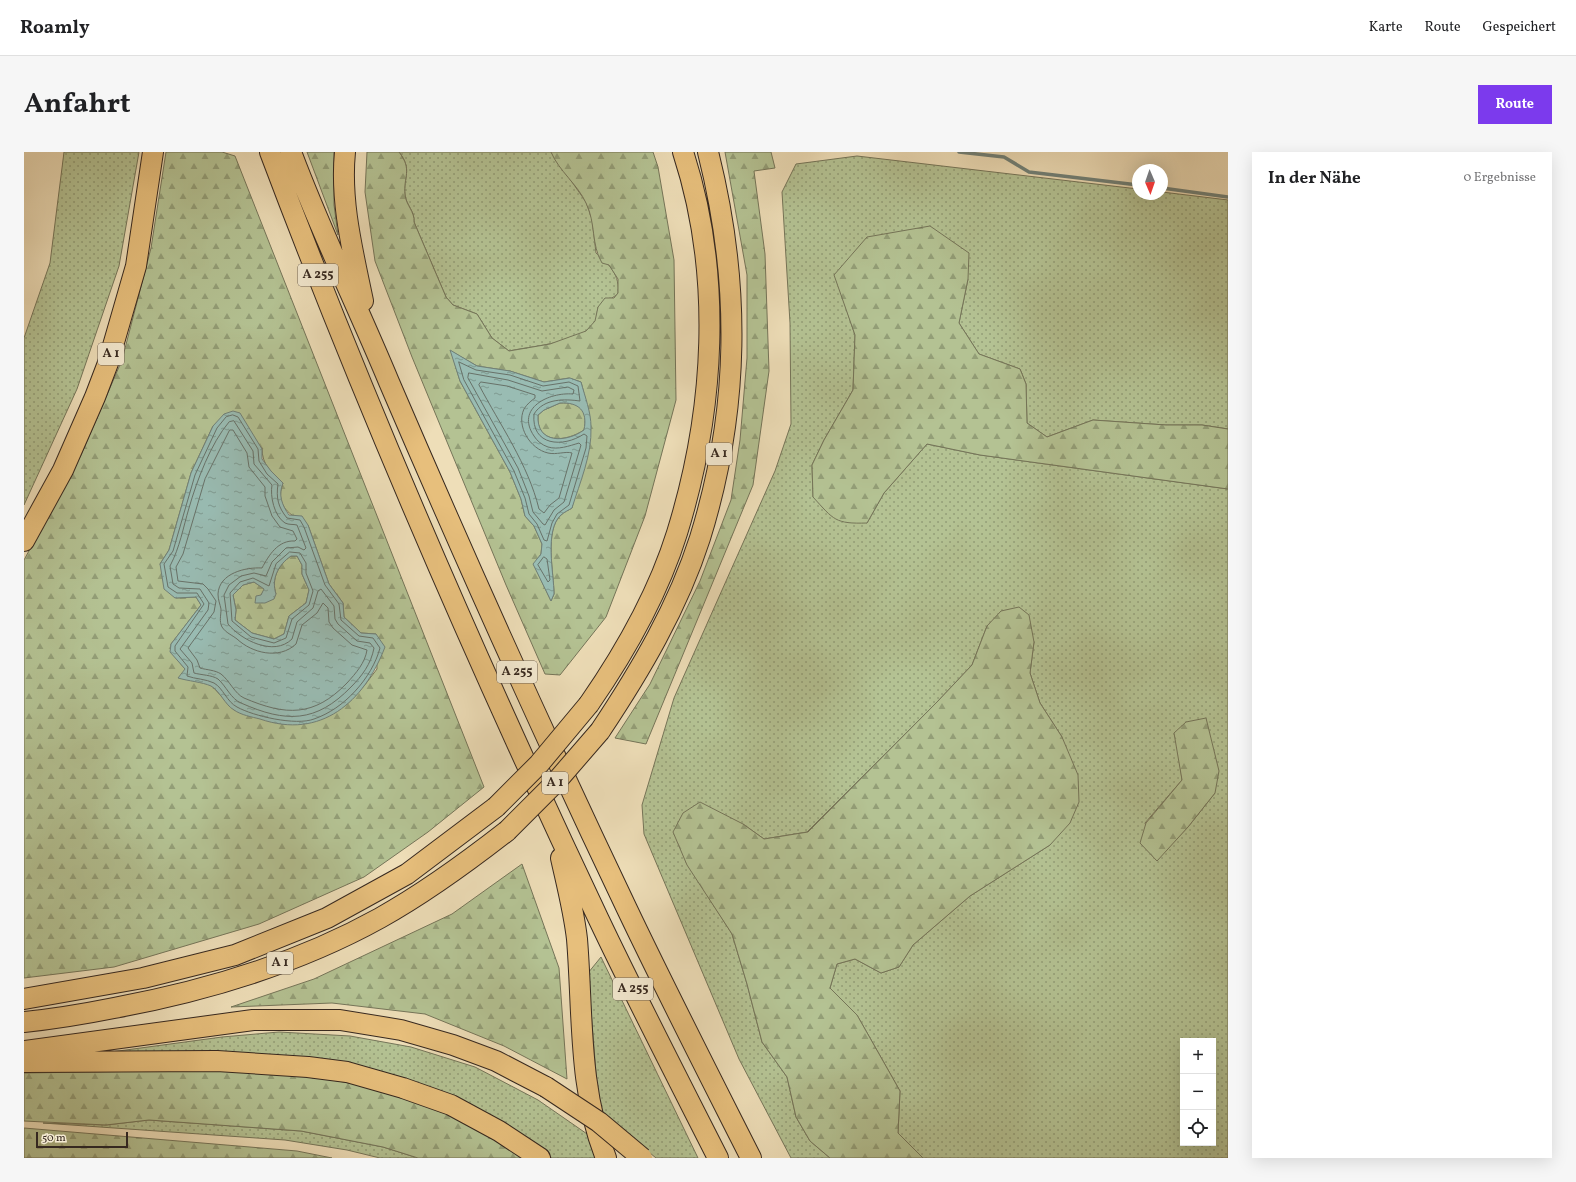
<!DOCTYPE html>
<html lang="de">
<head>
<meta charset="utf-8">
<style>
	body { margin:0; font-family:Vollkorn,serif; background:#f6f6f6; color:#202124 }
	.controls { position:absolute; right:12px; bottom:12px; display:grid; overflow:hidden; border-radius:0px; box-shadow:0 4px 16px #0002 }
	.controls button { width:36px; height:36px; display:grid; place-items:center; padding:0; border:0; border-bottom:1px solid #e0e0e0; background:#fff; color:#202124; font:20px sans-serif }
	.compass { position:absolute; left:1108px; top:12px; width:36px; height:36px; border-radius:50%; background:#fff; box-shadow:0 4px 16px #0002; rotate:178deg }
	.scale { position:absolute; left:12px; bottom:10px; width:92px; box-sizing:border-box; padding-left:4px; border:2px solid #36281f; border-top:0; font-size:11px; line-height:14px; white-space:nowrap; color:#36281f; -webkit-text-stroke:3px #f4ead1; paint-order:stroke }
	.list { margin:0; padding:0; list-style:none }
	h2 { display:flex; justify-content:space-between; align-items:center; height:52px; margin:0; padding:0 16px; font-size:17px }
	h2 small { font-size:13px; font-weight:400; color:#757577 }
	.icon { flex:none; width:22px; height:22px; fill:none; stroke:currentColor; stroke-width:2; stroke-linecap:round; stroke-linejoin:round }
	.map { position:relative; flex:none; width:1204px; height:1006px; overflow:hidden; border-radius:0px }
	header { display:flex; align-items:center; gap:24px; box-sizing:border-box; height:56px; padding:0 20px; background:#fff; border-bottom:1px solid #e0e0e0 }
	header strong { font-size:19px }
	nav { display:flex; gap:22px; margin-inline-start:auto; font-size:14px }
	.intro { display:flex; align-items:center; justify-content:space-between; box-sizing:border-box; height:96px; padding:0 24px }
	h1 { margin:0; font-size:28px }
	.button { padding:10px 18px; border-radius:0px; background:#7c3aed; color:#fff; font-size:14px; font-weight:700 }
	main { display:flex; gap:24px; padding:0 24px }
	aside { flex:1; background:#fff; border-radius:0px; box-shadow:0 4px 16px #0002 }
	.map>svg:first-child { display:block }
	.grass { fill:url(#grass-dots); stroke:#757559; fill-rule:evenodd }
	.forest { fill:url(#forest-firs); stroke:#757559; fill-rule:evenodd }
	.water { fill:url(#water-ripples); stroke:#718178; fill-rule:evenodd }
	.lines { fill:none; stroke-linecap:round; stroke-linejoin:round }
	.shore { stroke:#687269; stroke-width:1 }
	.stream { stroke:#718178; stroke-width:3.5 }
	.highway-casing { stroke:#36281f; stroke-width:22 }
	.highway { stroke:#e7bf7c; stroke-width:20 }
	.highway-bridge-casing { stroke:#36281f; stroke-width:22; stroke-linecap:butt }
	.highway-bridge { stroke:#e7bf7c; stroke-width:20 }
	.labels { text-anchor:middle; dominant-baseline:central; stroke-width:3.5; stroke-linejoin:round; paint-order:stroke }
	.shield { fill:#f4ead1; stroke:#6f6254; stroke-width:1 }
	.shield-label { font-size:13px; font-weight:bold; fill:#36281f }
</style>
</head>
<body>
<header>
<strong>Roamly</strong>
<nav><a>Karte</a><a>Route</a><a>Gespeichert</a></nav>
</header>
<div class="intro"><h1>Anfahrt</h1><a class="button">Route</a></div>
<main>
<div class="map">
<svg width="1204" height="1006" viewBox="0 0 1204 1006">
	<defs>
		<pattern id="grass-dots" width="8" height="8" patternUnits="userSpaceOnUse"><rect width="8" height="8" fill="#b4c293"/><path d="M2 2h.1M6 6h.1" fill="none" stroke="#939e77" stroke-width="1.8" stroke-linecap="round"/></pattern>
		<pattern id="forest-firs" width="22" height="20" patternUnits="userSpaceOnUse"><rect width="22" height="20" fill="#b4c293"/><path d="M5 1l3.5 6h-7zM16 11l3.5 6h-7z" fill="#939e77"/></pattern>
		<pattern id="water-ripples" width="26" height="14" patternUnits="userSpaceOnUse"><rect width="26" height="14" fill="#99bcb3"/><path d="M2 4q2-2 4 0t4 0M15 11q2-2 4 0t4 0" fill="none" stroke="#7e9991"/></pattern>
	</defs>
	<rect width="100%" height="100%" fill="#eedeb8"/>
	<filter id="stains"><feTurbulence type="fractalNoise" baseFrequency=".005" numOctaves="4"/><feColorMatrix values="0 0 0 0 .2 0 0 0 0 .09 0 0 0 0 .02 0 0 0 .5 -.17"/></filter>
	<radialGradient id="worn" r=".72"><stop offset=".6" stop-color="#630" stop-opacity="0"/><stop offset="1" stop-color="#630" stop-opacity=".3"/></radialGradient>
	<path class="grass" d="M 40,0 L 115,0 L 95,114 L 53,237 L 0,353 L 0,186 L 26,111 Z
		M 375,0 L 527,0 L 562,50 L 568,67 L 572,101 C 586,113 596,123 594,142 L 574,155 C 573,159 573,164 572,168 C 562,191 507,194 485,199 L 468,186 L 453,162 L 429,153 L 422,145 L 390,70 C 391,59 382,53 381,43 C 379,25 389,18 375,0 Z
		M 833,4 L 1114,37 L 1114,42 L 1138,42 L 1138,40 L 1204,48 L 1204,277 L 1178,273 L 1142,273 L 1069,268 L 1023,285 L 1003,271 L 1002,232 L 996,217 L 955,202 L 935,171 L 944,127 L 811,123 L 831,183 L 829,238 L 800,288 L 788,313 L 789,345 L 843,371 L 860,341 L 903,292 L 956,303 L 1204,337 L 1204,1006 L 899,1006 L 874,981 L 876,939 L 833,863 L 806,836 L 813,812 L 831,807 L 857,821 L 875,815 L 889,793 L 946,744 L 1026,693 L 1038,585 L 1016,551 L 1006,521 L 1010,490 L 963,474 L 948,513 L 914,549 L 783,680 L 740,687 L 719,672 L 687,749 L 708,782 L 723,832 L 738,890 L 763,925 L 772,965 L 786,989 L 806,1006 L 767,1006 L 715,907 L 620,682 L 618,653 L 650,546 L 751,319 L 767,272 L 766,171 L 758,40 L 772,12 ZM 1156,612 L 1191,641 L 1164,675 L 1132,708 L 1121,671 L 1158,628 ZM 1159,889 L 1189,889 L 1189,991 L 1159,991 Z
		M 577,805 L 674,1006 L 632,1006 L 575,958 L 564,821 Z
		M 255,880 L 326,884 L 387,895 L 451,915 L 514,948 L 566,984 L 574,1006 L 528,1006 L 490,981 L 381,930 L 50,905 L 198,885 Z
		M 125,968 L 277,979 L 359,995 L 394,1006 L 356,1006 L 323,998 L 261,988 L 19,971 L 82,973 Z"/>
	<path class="forest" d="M 142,0 L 198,0 L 211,4 L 460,635 L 404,680 L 340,725 L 235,772 L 90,815 L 0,826 L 0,408 L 57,303 L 98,208 L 127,96 ZM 189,274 L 238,296 C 238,313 247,320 259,331 C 250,354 266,363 284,373 L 305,432 L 319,451 L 320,465 L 337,481 L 352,482 L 353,517 L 340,534 L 322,553 L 210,558 L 188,534 L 161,517 L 147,500 L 147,492 L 177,453 L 172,445 L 152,446 L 136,412 L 145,398 L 167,321 Z
		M 283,0 L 310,0 L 310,53 L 314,83 Z
		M 343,0 L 375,0 C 389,18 379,25 381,43 C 382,53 391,60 390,70 L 422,145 L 429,153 L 453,162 L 468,186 L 485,199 L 526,192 L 562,179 L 571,169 L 574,155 L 581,146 L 590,146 L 594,141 L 594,127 L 585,113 L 578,111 C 567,93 572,71 562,51 C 554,33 535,19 527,0 L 629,0 L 634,15 L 650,108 L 652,248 L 621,364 L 582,465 L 536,523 L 521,522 L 482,433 L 388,205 L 351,109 L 341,40 ZM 427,199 L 453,214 L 486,219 L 520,230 L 545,226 L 557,230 L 565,261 L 548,356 C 545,358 540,360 537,363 C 520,378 530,422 530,442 L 527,449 L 510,413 L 517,402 L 518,392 L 510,374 L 501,364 L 497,347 L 486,320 L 436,229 Z
		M 701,0 L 747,0 L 751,16 L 730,19 L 741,102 L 745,219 L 729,333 L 622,592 L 591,586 L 626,532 L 676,429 L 707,348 L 716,288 L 723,206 L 723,123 Z
		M 906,74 L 945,101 L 944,127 L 935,171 L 955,202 L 996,217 L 1002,232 L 1003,271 L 1023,285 L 1069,268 L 1142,273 L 1178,273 L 1204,277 L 1204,337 L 956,303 L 903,292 L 860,341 L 843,371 C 811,372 810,368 789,345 L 788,313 L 800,288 L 829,238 L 831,183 L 810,123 L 843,85 Z
		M 536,251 C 556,250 564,258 560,278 C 542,290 512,293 514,263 L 520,258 Z
		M 267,404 L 273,404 L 278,413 L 278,422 L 285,438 L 282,451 L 265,464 L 260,482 L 250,487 L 228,481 L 211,468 L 212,458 L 209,443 L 219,433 L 230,430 L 241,437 L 237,443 L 252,442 C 247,427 254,413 267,404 Z
		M 995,455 L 1005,463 L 1010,490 L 1006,521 L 1016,551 L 1038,585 L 1054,623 L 1055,650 L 1046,671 L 1026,693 L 946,744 L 889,793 L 875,815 L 857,821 L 831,807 L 813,812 L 806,836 L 833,863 L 876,939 L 874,981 L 899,1006 L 806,1006 L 786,989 L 772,965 L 763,925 L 738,890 L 723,832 L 708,782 L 663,713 L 649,680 L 659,661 L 676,650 L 719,672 L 740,687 L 784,680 L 914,549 L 948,513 L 963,474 L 977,459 Z
		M 1182,566 L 1195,619 L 1191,641 L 1164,675 L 1133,709 L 1116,691 L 1122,671 L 1158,628 L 1150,581 L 1162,570 Z
		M 498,712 L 535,816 L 543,927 L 480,894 L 401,862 L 308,851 L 207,855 L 290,827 L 428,762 Z
		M 195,918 C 257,922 321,925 381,945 C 424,958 465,982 503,1006 L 394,1006 L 359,995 L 277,979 L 125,968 L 82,973 L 0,969 L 0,921 Z
		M 0,976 L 273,999 L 308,1006 L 0,1006 Z"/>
	<path class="water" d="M 426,198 L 453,214 L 486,219 L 520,230 L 546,226 L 557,230 C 561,245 567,260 567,275 C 568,303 556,330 548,356 C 545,358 540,360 537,363 C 520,378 530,422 530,442 L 527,449 L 509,412 L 517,402 L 518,392 L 510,374 L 501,364 L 497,347 L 486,320 L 436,229 ZM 536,251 C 555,250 564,259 560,278 C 542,291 512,292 514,263 L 520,258 Z
		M 209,259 L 216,261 L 238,297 L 238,307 L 247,319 L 259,331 C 254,343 258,353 265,363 L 278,364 L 284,373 L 305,432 L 319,451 L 320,465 L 337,481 L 352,482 L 361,495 C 340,550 297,588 236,567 C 228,565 217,563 210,558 C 201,553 196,539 187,534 C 178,530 164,529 154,526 L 161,517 L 146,500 L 147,492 L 177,453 L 172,445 L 151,446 L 140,437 L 136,412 L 145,398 L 167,321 L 189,274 L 200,262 ZM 267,404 L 273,404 L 278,413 L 278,422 L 285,438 L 282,451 L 265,464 L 260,482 L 250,487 L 228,481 L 211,468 L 212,458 L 209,443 L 219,433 L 230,430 L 240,437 L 237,443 L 232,444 L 231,451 L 241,451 L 250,447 L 252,442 C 247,427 254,413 267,404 Z"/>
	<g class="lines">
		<path class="shore" d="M 435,210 L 452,218 L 486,223 L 519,234 L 545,230 L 554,234 L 556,249 C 541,247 520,246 510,262 C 507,294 539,296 560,282 L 563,284 L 562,296 L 545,353 L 533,362 L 528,371 L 523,389 L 520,388 L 513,372 L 505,362 L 501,346 L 490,319 L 440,228 Z
			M 445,221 L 484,228 L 518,239 L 544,235 L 550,238 L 549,242 C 525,240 491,256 510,284 C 513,289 518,293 524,295 C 534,298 545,294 555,291 L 557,293 L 540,350 L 530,358 L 521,373 L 519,372 L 509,360 L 505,344 L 494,316 L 444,226 Z
			M 457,230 L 483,234 L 511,243 L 511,246 C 507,249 503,252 500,257 C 492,274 506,297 524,301 C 532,303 542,299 548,301 L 535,346 L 526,353 L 520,361 L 515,357 C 504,312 476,273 455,233 Z
			M 209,263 L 214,265 L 234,297 L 235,309 L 243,322 L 254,332 C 252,346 254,355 263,366 L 276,368 L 280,375 L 301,433 L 315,452 L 317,468 L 335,484 L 349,486 L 356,496 C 348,526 320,557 290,567 C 272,574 229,564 213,555 C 203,550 199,536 190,531 C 182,527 171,527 163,524 L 164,515 L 151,499 L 151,494 L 180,452 L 173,441 L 153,441 L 144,435 L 140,412 L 149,399 L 171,323 L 193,276 L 202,265 Z
			M 210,269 L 229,299 L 230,312 L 248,333 C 246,344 250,364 261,371 C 265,373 269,372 273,373 L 282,396 L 280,398 L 274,395 L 262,396 L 248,410 L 242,424 L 230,421 L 217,424 L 205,433 L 200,443 L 204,472 C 217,488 250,505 268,487 L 273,470 L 289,456 L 294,439 L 297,437 L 310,454 L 311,467 L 314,472 L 333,489 L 346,491 L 350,496 C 347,512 338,524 327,535 C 292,571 262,571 217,551 C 207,547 202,534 194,527 C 188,523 177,523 170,521 L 168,511 L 156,497 L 184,458 L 185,451 L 176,437 L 155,436 L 149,432 L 146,414 C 156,395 159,376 165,356 C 173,328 187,291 205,270 Z
			M 206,278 L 209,278 L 223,301 L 225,315 L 241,335 L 241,344 L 248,364 L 256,375 L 269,379 L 273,387 L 271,389 C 254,388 245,403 238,416 C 222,415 195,421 194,442 C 194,448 196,452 197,457 C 197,464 195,469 198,475 C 202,481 208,483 213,487 C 228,501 255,508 272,492 L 278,473 L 293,461 L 299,451 L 304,456 L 305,470 L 309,476 L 328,493 L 343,498 C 341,511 332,521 323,531 C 290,565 262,564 220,546 C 211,542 205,528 197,522 C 191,518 183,518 176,516 L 173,508 L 164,496 L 190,460 L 192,449 L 184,437 L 179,432 L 154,429 L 152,415 L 159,402 L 181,327 Z
			M 266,400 L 276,401 L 282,411 L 282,421 L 289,439 L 285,453 L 268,467 L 262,486 L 250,491 L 227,485 L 208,469 L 206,441 L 216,430 L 229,426 L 245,434 L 252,412 Z
			M 520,405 L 523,407 L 526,428 L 524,430 L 514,413 Z"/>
		<path class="stream" d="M 935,0 L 980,5 L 1005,20 L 1114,33
			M 1138,36 L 1204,45"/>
		<g class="highway-casing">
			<path id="highway" d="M 246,0 C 344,260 456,517 575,768 C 613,848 654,927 694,1006
				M 267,0 C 296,78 333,153 365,230 C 441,407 520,583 603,757 C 643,841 685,923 727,1006
				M 321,0 C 316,50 329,100 339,149
				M 0,389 L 39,318 L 71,245 L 84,211 L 112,114 L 129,0
				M 565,552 C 601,500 634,442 653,381 C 691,258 699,123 659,0
				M 576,579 C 616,519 654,455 676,386 C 716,257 717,131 684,0
				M 537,706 C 543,733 550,760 553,787 C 559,860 554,937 582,1006
				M 0,847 L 119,826 L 211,803 L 303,766 L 383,722 L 472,655
				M 0,870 C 30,867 60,862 90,856 C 182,839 273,812 356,766 C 401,741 442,711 483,679
				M 0,899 L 229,868 L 316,868 L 377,878 L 429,893 L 472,909 L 522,935
				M 0,910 L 193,909 L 284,915 L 323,920 L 379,936 L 427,953 L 475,979 L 516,1006"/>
		</g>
		<use href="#highway" class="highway"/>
		<g class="highway-bridge-casing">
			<path id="highway-bridge" d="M 472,655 L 515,612 L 565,552
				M 483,679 L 531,631 L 576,579
				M 522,935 L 575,970 L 618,1006"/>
		</g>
		<use href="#highway-bridge" class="highway-bridge"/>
	</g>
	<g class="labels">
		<g class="shield">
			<rect x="274" y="112" width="40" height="22" rx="3"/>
			<rect x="74" y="191" width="26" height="22" rx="3"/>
			<rect x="682" y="291" width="26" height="22" rx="3"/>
			<rect x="473" y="509" width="40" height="22" rx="3"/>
			<rect x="518" y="620" width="26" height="22" rx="3"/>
			<rect x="243" y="800" width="26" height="22" rx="3"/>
			<rect x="589" y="826" width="40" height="22" rx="3"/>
		</g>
		<g class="shield-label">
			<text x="294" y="123">A 255</text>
			<text x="87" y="202">A 1</text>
			<text x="695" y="302">A 1</text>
			<text x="493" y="520">A 255</text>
			<text x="531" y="631">A 1</text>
			<text x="256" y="811">A 1</text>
			<text x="609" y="837">A 255</text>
		</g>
	</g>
	<rect width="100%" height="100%" filter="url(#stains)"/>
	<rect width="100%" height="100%" fill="url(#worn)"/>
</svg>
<div class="controls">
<button>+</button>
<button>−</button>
<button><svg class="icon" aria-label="locate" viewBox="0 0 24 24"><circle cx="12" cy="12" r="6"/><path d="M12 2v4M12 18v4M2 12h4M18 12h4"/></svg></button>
</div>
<svg class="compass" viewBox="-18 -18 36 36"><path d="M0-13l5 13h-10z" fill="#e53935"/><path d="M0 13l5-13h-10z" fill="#757577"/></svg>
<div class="scale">50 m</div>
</div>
<aside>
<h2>In der Nähe<small>0 Ergebnisse</small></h2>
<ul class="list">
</ul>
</aside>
</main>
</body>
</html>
